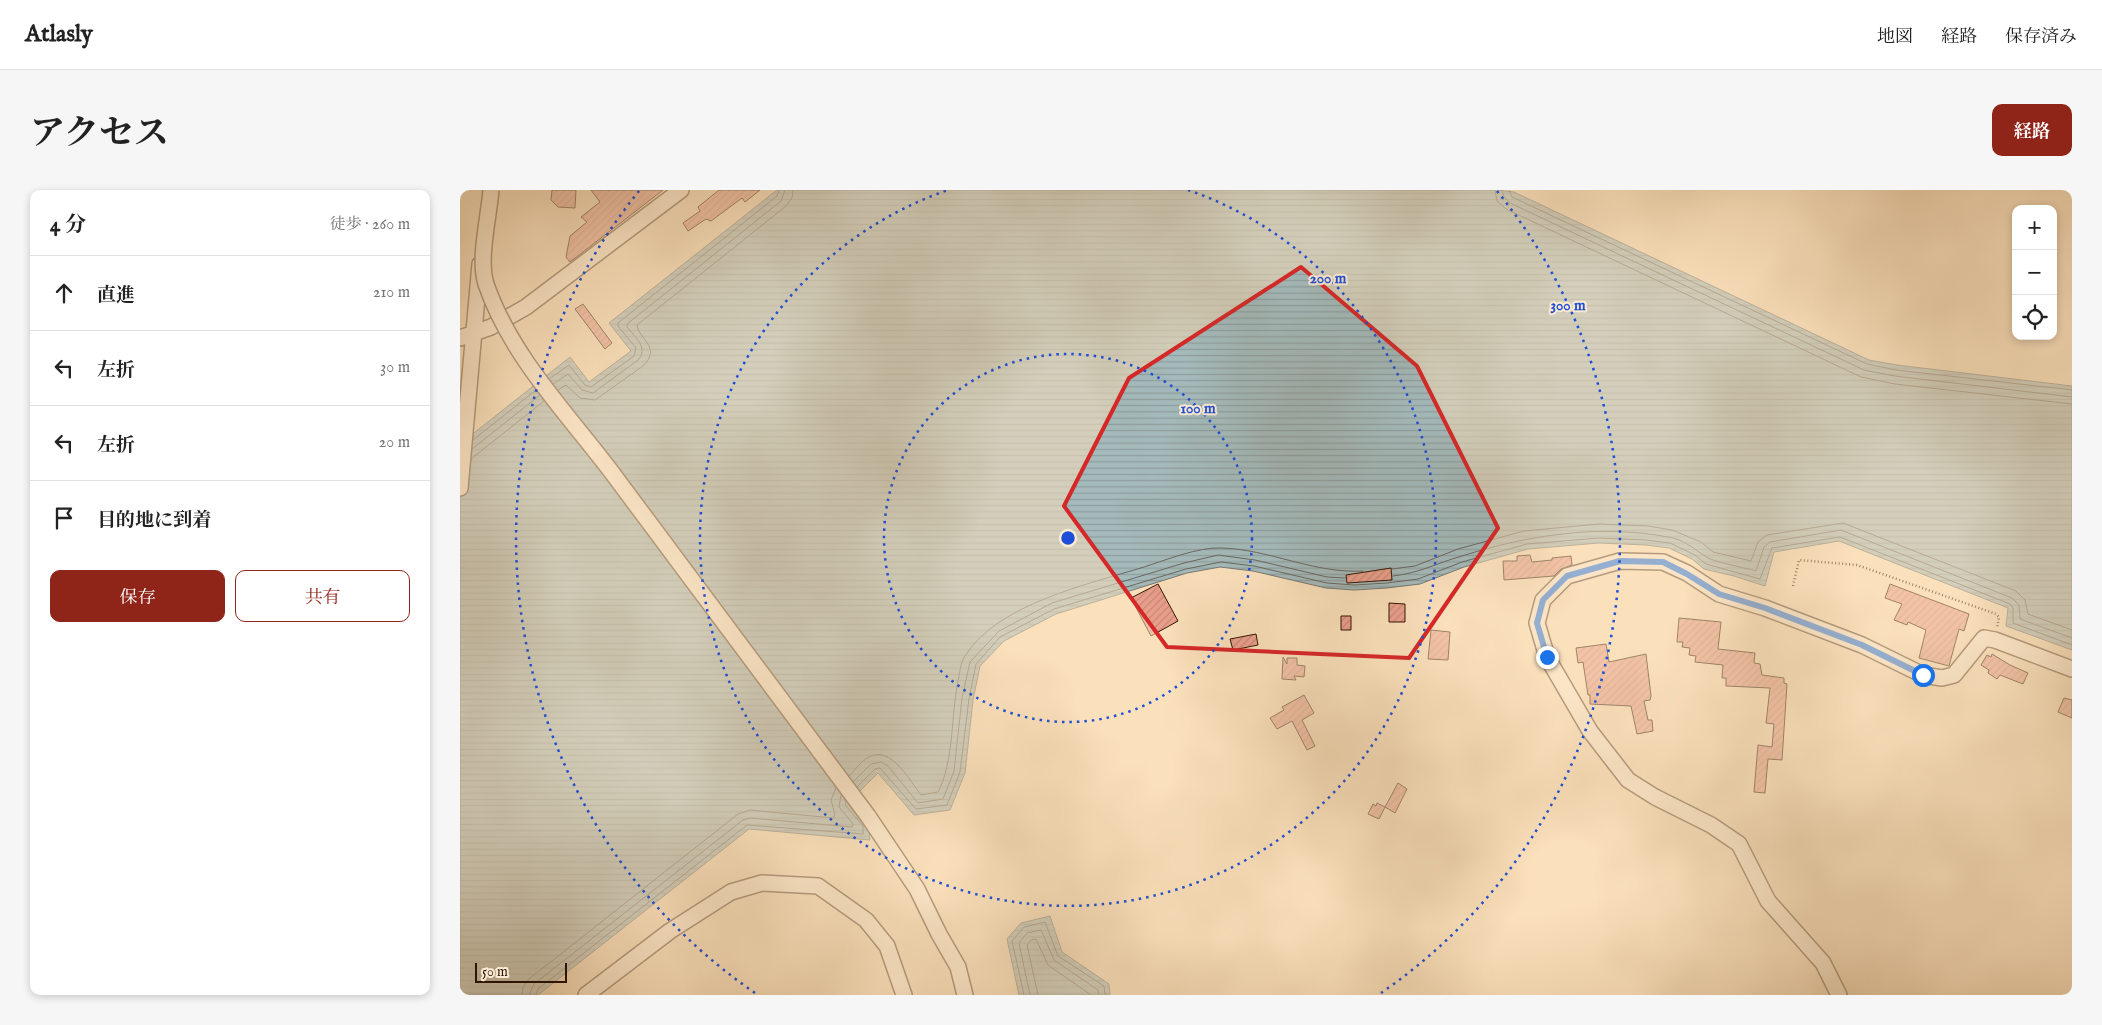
<!DOCTYPE html>
<html lang="ja">
<head>
<meta charset="utf-8">
<style>
	body { margin:0; font-family:"IM FELL English","Noto Serif JP",serif; background:#f6f6f6; color:#222 }
	.controls { position:absolute; right:15px; top:15px; display:grid; overflow:hidden; border-radius:10px; box-shadow:0 2px 8px #0003 }
	.controls button { width:45px; height:45px; display:grid; place-items:center; padding:0; border:0; border-bottom:1px solid #e0e0e0; background:#fff; color:#222; font:25px sans-serif }
	.scale { position:absolute; left:15px; bottom:12px; width:92px; box-sizing:border-box; padding-left:5px; border:2px solid #311504; border-top:0; font-size:14px; line-height:18px; white-space:nowrap; color:#311504; -webkit-text-stroke:4px #fcebd3; paint-order:stroke }
	.stop { position:absolute; width:15px; height:15px; margin:-11px; border:4px solid #1a73e8; border-radius:50%; background:#fff }
	.stop.end { background:#1a73e8; border-color:#fff; box-shadow:0 1px 5px #0008 }
	.list { margin:0; padding:0; list-style:none }
	h2 { display:flex; justify-content:space-between; align-items:center; height:65px; margin:0; padding:0 20px; font-size:21px }
	h2 small { font-size:16px; font-weight:400; color:#767676 }
	.list li { display:grid; grid-template-columns:32px 1fr auto; gap:15px; align-items:center; box-sizing:border-box; height:75px; padding:0 20px; border-top:1px solid #e0e0e0 }
	.list b { display:block; font-size:19px; white-space:nowrap }
	.list em { font-size:16px; font-style:normal; color:#767676 }
	.actions { display:flex; gap:10px; padding:15px 20px }
	.actions a { flex:1; padding:11px 0; border:1px solid #8f2418; border-radius:10px; text-align:center; font-size:18px; color:#8f2418 }
	.actions .main { background:#8f2418; color:#fff }
	.icon { flex:none; width:28px; height:28px; fill:none; stroke:currentColor; stroke-width:2; stroke-linecap:round; stroke-linejoin:round }
	.map { position:relative; flex:none; width:1612px; height:805px; overflow:hidden; border-radius:10px }
	header { display:flex; align-items:center; gap:30px; box-sizing:border-box; height:70px; padding:0 25px; background:#fff; border-bottom:1px solid #e0e0e0 }
	header strong { font-size:24px }
	nav { display:flex; gap:28px; margin-inline-start:auto; font-size:18px }
	.intro { display:flex; align-items:center; justify-content:space-between; box-sizing:border-box; height:120px; padding:0 30px }
	h1 { margin:0; font-size:35px }
	.button { padding:12px 22px; border-radius:10px; background:#8f2418; color:#fff; font-size:18px; font-weight:700 }
	main { display:flex; gap:30px; padding:0 30px }
	aside { flex:1; background:#fff; border-radius:10px; box-shadow:0 2px 8px #0003 }
	.map>svg:first-child { display:block }
	.water { fill:url(#water-rules); stroke:#767872 }
	.lines { fill:none; stroke-linecap:round; stroke-linejoin:round }
	.shore { stroke:#6a6860; stroke-width:1 }
	.building { fill:url(#building-hatch); stroke:#311504 }
	.minor-casing { stroke:#634832; stroke-width:18 }
	.path { stroke:#311504; stroke-width:2.5; stroke-dasharray:1 2.5; stroke-linecap:butt }
	.minor { stroke:#fcebd3; stroke-width:15 }
	.minor-bridge-casing { stroke:#634832; stroke-width:18; stroke-linecap:butt }
	.minor-bridge { stroke:#fcebd3; stroke-width:15 }
	.route { stroke:#1a73e8; stroke-width:6 }
	.marked { fill:none; stroke:#d62828; stroke-width:4; stroke-linejoin:round }
	.ring { fill:none; stroke:#1d4ed8; stroke-width:2.5; stroke-dasharray:2.5 5 }
	.centre { fill:#1d4ed8; stroke:#fcebd3; stroke-width:2.5 }
	.ring-label { font-size:15px; text-anchor:middle; font-weight:bold; fill:#1d4ed8; stroke:#fcebd3; stroke-width:4; stroke-linejoin:round; paint-order:stroke }
</style>
</head>
<body>
<header>
<strong>Atlasly</strong>
<nav><a>地図</a><a>経路</a><a>保存済み</a></nav>
</header>
<div class="intro"><h1>アクセス</h1><a class="button">経路</a></div>
<main>
<aside>
<h2>4 分<small>徒歩 · 260 m</small></h2>
<ul class="list">
<li><svg class="icon" aria-label="ahead" viewBox="0 0 24 24"><path d="M12 20V5M6 11l6-6 6 6"/></svg><div><b>直進</b></div><em>210 m</em></li>
<li><svg class="icon" aria-label="left" viewBox="0 0 24 24"><path d="M17 20v-9H6M10 6l-5 5 5 5"/></svg><div><b>左折</b></div><em>30 m</em></li>
<li><svg class="icon" aria-label="left" viewBox="0 0 24 24"><path d="M17 20v-9H6M10 6l-5 5 5 5"/></svg><div><b>左折</b></div><em>20 m</em></li>
<li><svg class="icon" aria-label="arrive" viewBox="0 0 24 24"><path d="M6 21V4h12l-3 4 3 4H6"/></svg><div><b>目的地に到着</b></div></li>
</ul>
<div class="actions"><a class="main">保存</a><a>共有</a></div>
</aside>
<div class="map">
<svg width="1612" height="805" viewBox="0 0 1612 805">
	<defs>
		<pattern id="water-rules" width="6" height="5" patternUnits="userSpaceOnUse" patternTransform="scale(1.25)"><rect width="6" height="5" fill="#a4babb"/><path d="M0 2.5h6" fill="none" stroke="#8e9f9f"/></pattern>
		<pattern id="building-hatch" width="6" height="6" patternUnits="userSpaceOnUse" patternTransform="scale(1.25)"><rect width="6" height="6" fill="#eba08c"/><path d="M-1 1l2-2M0 6l6-6M5 7l2-2" fill="none" stroke="#ca8977"/></pattern>
	</defs>
	<rect width="100%" height="100%" fill="#fae0bb"/>
	<filter id="stains"><feTurbulence type="fractalNoise" baseFrequency=".004" numOctaves="4"/><feColorMatrix values="0 0 0 0 .2 0 0 0 0 .09 0 0 0 0 .02 0 0 0 .5 -.17"/></filter>
	<radialGradient id="worn" r=".72"><stop offset=".6" stop-color="#630" stop-opacity="0"/><stop offset="1" stop-color="#630" stop-opacity=".3"/></radialGradient>
	<path class="water" d="M 317,0 L 1037,0 L 1054,2 L 1409,170 L 1437,175 L 1612,196 L 1612,460 L 1546,436 L 1548,418 L 1379,351 L 1314,362 L 1305,396 L 1274,386 L 1244,379 L 1232,369 L 1209,358 L 1186,355 L 1139,353 L 1068,359 L 1004,377 L 960,394 L 927,398 L 894,400 L 866,398 L 793,381 L 760,377 L 727,383 L 596,424 L 544,451 L 520,476 L 513,510 L 505,583 L 490,620 L 454,625 L 418,583 L 389,612 L 408,634 L 410,650 L 289,639 L 78,805 L 0,805 L 0,254 L 110,167 L 129,192 L 171,161 L 149,133 Z
		M 590,726 L 602,762 L 649,794 L 650,805 L 559,805 L 547,749 L 561,733 Z"/>
	<g class="lines">
		<path class="shore" d="M 1035,0 L 1037,11 L 1046,19 L 1401,187 L 1435,194 L 1612,214
			M 1042,0 L 1044,7 L 1050,13 L 1404,180 L 1435,186 L 1612,207
			M 1049,0 L 1052,7 L 1407,174 L 1436,180 L 1612,200
			M 89,189 L 109,175 L 125,195 L 131,197 L 174,166 L 176,158 L 158,136 L 158,133 L 317,6 L 319,0
			M 93,194 L 108,184 L 122,200 L 133,203 L 178,170 C 189,158 175,147 167,137 L 167,134 L 321,11 L 325,0
			M 98,200 L 106,195 L 120,208 L 135,210 L 183,176 C 202,157 179,150 177,135 L 326,16 L 332,8 L 333,0
			M 13,250 L 76,200
			M 12,259 L 80,205
			M 11,269 L 84,211
			M 932,379 L 955,376 L 998,359 L 1064,341 L 1139,334 L 1188,336 L 1212,340 L 1241,352 L 1253,362 L 1291,371 L 1298,352 L 1307,345 L 1383,333 L 1556,401 L 1565,410 L 1568,424 L 1612,440
			M 933,386 C 960,383 977,373 1002,366 C 1068,345 1140,334 1208,347 C 1224,349 1235,360 1248,368 C 1255,372 1286,378 1296,381 L 1304,357 L 1310,352 L 1381,340 L 1552,408 L 1559,415 L 1560,429 L 1612,448
			M 389,586 C 395,580 401,571 409,567 C 431,555 450,591 461,605 L 478,602 C 494,572 491,525 498,491 C 500,483 500,473 505,466 C 537,414 629,394 684,377 C 706,370 738,357 761,358 C 809,359 854,384 903,381
			M 393,592 L 411,574 L 421,572 L 428,576 L 458,613 L 483,609 L 494,581 L 502,508 L 510,472 L 539,441 L 592,413 L 724,373 L 758,365 L 795,370 L 867,387 L 885,388
			M 397,597 L 415,579 L 420,578 L 456,619 L 487,615 L 500,582 L 509,509 L 516,474 L 540,447 L 594,419 L 726,379 L 761,372 L 794,376 L 867,393 L 894,395 L 927,393 L 958,389 L 1002,372 L 1067,354 L 1139,348 L 1186,350 L 1210,353 L 1235,365 L 1246,374 L 1300,389 L 1312,358 L 1380,347 L 1550,414 L 1553,418 L 1553,433 L 1612,455
			M 62,805 L 63,797 L 69,789 L 278,624 L 290,620 L 373,628 L 375,625 L 371,610 L 376,598
			M 69,805 L 74,794 L 283,630 L 290,628 L 392,637 L 393,634 L 379,617 L 381,605
			M 76,805 L 78,799 L 287,635 L 403,644 L 403,636 L 386,616 L 385,610
			M 564,805 L 552,751 L 564,737 L 585,732 L 598,766 L 644,796 L 645,805
			M 570,805 L 559,753 L 567,743 L 581,740 L 594,770 L 638,800 L 639,805
			M 578,805 L 567,755 L 571,750 L 576,749 L 588,775 L 631,805"/>
	</g>
	<path class="building" d="M 92,0 L 116,0 L 115,18 L 98,17 L 91,10 Z
		M 131,0 L 203,0 L 110,72 L 106,67 L 110,46 L 127,32 L 121,27 L 140,12 Z
		M 259,0 L 300,0 L 285,12 L 282,8 L 251,31 L 246,29 L 228,41 L 223,33 L 240,21 L 238,17 Z
		M 123,114 L 152,153 L 145,159 L 115,119 Z
		M 1070,365 L 1072,372 L 1092,370 L 1092,368 L 1111,366 L 1112,375 L 1101,379 L 1094,386 L 1044,390 L 1043,371 L 1057,371 L 1057,366 Z
		M 931,378 L 932,390 L 887,393 L 886,385 Z
		M 698,394 L 718,431 L 691,446 L 671,408 Z
		M 1430,394 L 1509,424 L 1504,441 L 1499,439 L 1489,476 L 1459,468 L 1466,440 L 1448,432 L 1447,435 L 1434,430 L 1442,414 L 1425,408 Z
		M 929,413 L 945,414 L 945,432 L 929,432 Z
		M 881,426 L 891,426 L 891,440 L 881,440 Z
		M 1219,428 L 1261,432 L 1258,459 L 1295,463 L 1294,473 L 1300,474 L 1302,485 L 1324,488 L 1324,493 L 1327,494 L 1322,570 L 1308,569 L 1305,603 L 1294,602 L 1298,555 L 1312,557 L 1314,534 L 1306,533 L 1310,498 L 1266,496 L 1266,488 L 1262,488 L 1263,475 L 1235,472 L 1236,466 L 1229,465 L 1230,458 L 1222,457 L 1223,452 L 1217,452 Z
		M 971,440 L 990,442 L 988,470 L 968,469 Z
		M 796,444 L 798,455 L 773,460 L 770,449 Z
		M 1146,454 L 1149,472 L 1186,464 L 1191,506 L 1190,510 L 1184,511 L 1188,530 L 1192,530 L 1193,541 L 1177,544 L 1171,516 L 1130,514 L 1130,505 L 1128,505 L 1123,472 L 1118,473 L 1116,458 Z
		M 1532,464 L 1550,475 L 1568,483 L 1563,494 L 1540,485 L 1537,489 L 1528,483 L 1529,480 L 1521,475 L 1527,465 L 1531,467 Z
		M 823,467 L 827,474 L 827,468 L 837,468 L 837,475 L 845,476 L 844,487 L 834,486 L 836,490 L 822,489 Z
		M 844,505 L 854,523 L 842,530 L 855,556 L 847,560 L 832,531 L 817,539 L 810,528 L 824,520 L 822,517 Z
		M 1604,508 L 1612,510 L 1612,528 L 1598,522 Z
		M 938,593 L 947,599 L 935,623 L 925,617 L 919,629 L 908,624 L 913,614 L 916,616 L 917,613 L 925,617 Z"/>
	<g class="lines">
		<g class="minor-casing">
			<path id="minor" d="M 0,148 L 31,137 L 66,117 L 221,0
				M 0,298 L 20,74
				M 408,626 L 457,699 L 479,744 L 498,777 L 505,805
				M 126,805 L 210,741 L 271,702 L 302,693 L 358,696 L 406,730 L 427,756 L 444,805
				M 1379,805 L 1363,773 L 1308,711 L 1279,654 L 1251,635 L 1195,607 L 1168,590 L 1130,541 L 1087,467 L 1077,433 L 1083,410 L 1107,386 L 1160,371 L 1203,372 L 1227,383 L 1259,404 L 1305,418 L 1402,455 L 1463,485 L 1482,488 L 1494,485 L 1524,448 L 1535,450 L 1612,479"/>
		</g>
		<path class="path" d="M 1333,396 L 1339,370 L 1397,375 L 1536,424 L 1539,427 L 1537,438"/>
		<use href="#minor" class="minor"/>
		<g class="minor-bridge-casing">
			<path id="minor-bridge" d="M 31,0 C 29,26 18,70 26,94 C 51,167 108,224 153,284 C 238,398 323,512 408,626"/>
		</g>
		<use href="#minor-bridge" class="minor-bridge"/>
	</g>
	<g class="lines">
		<path class="route" d="M 1087,467 L 1077,433 L 1083,410 L 1107,386 L 1160,371 L 1203,372 L 1227,384 L 1259,404 L 1305,418 L 1402,455 L 1463,485"/>
	</g>
	<path d="M0 0H1612V805H0ZM 841,77 L 957,176 L 1038,338 L 949,468 L 707,457 L 604,316 L 669,188 Z" fill="#fae0bb" fill-opacity=".55" fill-rule="evenodd"/>
	<path class="marked" d="M 841,77 L 957,176 L 1038,338 L 949,468 L 707,457 L 604,316 L 669,188 Z"/>
	<g class="ring">
		<circle cx="608" cy="348" r="184"/>
		<path d="M728 0A368 368 0 1 1 488 0"/>
		<path d="M295 803A552 552 0 0 1 179 1M1037 1A552 552 0 0 1 921 803"/>
	</g>
	<circle cx="608" cy="348" r="8" class="centre"/>
	<g class="ring-label">
		<text x="868" y="93">200 m</text>
		<text x="1108" y="120">300 m</text>
		<text x="738" y="223">100 m</text>
	</g>
	<rect width="100%" height="100%" filter="url(#stains)"/>
	<rect width="100%" height="100%" fill="url(#worn)"/>
</svg>
<div class="controls">
<button>+</button>
<button>−</button>
<button><svg class="icon" aria-label="locate" viewBox="0 0 24 24"><circle cx="12" cy="12" r="6"/><path d="M12 2v4M12 18v4M2 12h4M18 12h4"/></svg></button>
</div>
<div class="scale">50 m</div>
<div class="stop" style="left:1463px;top:485px"></div>
<div class="stop end" style="left:1087px;top:467px"></div>
</div>
</main>
</body>
</html>
